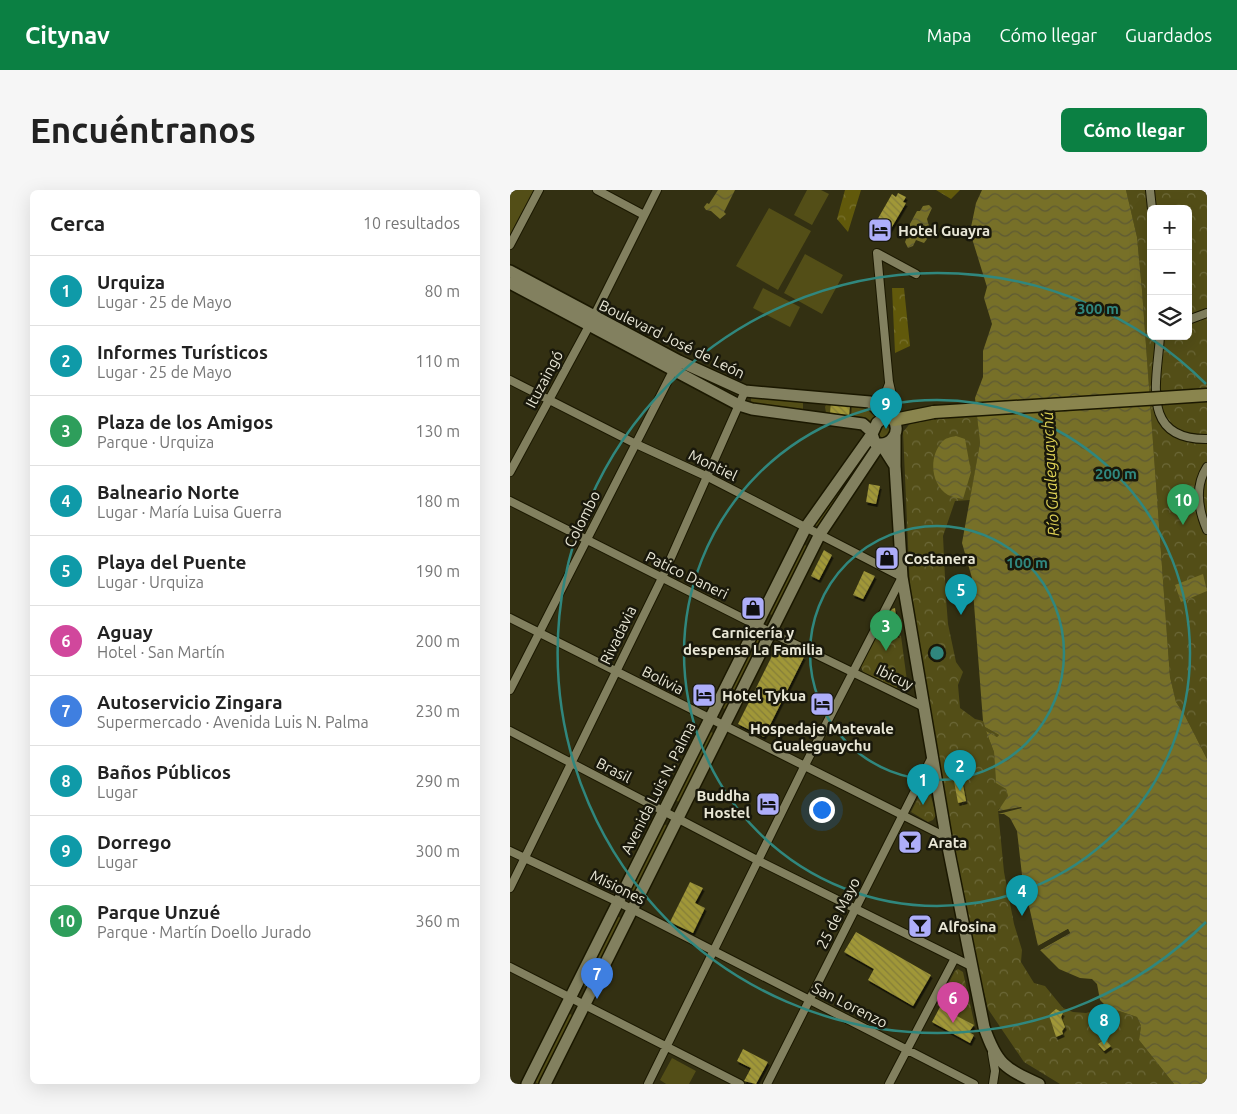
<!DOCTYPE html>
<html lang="es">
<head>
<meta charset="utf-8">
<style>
	body { margin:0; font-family:Ubuntu,sans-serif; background:#f6f6f6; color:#222 }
	.controls { position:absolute; right:15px; top:15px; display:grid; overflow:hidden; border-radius:8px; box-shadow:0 5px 20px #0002 }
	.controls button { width:45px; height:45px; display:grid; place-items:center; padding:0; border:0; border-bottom:1px solid #e0e0e0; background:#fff; color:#222; font:25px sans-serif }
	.you { position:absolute; left:311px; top:619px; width:18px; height:18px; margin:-12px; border:4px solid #fff; border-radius:50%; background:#1a73e8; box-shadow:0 0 0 8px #1a73e833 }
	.badge { display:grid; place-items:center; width:32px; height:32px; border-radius:50%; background:#0b8043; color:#fff; font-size:16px; font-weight:700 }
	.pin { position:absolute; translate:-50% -41px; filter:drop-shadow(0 1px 2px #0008) }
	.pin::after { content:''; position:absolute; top:26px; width:18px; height:15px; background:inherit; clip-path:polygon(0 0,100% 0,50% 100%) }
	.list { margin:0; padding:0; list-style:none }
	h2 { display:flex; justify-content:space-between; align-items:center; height:65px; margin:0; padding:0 20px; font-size:21px }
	h2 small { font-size:16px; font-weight:400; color:#767676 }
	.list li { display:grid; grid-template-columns:32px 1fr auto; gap:15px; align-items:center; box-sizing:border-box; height:70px; padding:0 20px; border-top:1px solid #e0e0e0 }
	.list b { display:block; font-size:19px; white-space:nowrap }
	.list p { margin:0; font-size:16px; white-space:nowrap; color:#767676 }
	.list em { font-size:16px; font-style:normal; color:#767676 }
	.icon { flex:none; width:28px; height:28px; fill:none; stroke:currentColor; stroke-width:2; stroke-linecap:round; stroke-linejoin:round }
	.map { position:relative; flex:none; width:697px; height:894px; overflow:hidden; border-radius:8px }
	header { display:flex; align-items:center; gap:30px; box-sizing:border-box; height:70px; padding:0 25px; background:#0b8043; color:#fff }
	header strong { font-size:24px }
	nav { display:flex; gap:28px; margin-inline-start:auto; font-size:18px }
	.intro { display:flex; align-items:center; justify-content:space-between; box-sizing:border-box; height:120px; padding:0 30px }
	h1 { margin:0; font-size:35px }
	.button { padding:12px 22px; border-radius:8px; background:#0b8043; color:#fff; font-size:18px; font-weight:700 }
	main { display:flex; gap:30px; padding:0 30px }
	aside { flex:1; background:#fff; border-radius:8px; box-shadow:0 5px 20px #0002 }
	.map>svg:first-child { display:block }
	.grass { fill:#534e17 }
	.forest { fill:url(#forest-crowns) }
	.park { fill:url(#park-crowns); fill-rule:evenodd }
	.water { fill:url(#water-waves) }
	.pier { fill:#333012 }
	.building { fill:url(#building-back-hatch); filter:url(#shadow) }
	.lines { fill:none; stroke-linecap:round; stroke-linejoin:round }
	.street-casing { stroke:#1b1800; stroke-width:10 }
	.secondary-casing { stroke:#1b1800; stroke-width:14 }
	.primary-casing { stroke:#1b1800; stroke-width:15 }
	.street { stroke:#82805f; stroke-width:8 }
	.secondary { stroke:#82805f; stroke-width:11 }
	.primary { stroke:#8a854e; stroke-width:12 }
	.primary-bridge-casing { stroke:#1b1800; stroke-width:15; stroke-linecap:butt }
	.primary-bridge { stroke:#8a854e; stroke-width:12 }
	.ring { fill:none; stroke:#30877e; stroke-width:2.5 }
	.labels { text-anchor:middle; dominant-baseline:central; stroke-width:5; stroke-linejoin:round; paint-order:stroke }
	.poi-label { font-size:15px; font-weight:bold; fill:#e9e7d6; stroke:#19180b; text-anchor:start }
	.street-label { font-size:15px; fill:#e9e7d6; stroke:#19180b }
	.water-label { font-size:16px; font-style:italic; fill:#e0d356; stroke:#19180b }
	.centre { fill:#30877e; stroke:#19180b; stroke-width:2.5 }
	.ring-label { font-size:15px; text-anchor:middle; font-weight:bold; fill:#30877e; stroke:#19180b; stroke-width:5; stroke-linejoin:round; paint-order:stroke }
</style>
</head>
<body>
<header>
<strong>Citynav</strong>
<nav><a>Mapa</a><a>Cómo llegar</a><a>Guardados</a></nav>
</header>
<div class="intro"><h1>Encuéntranos</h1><a class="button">Cómo llegar</a></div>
<main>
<aside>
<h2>Cerca<small>10 resultados</small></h2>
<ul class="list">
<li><span class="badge" style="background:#0f9aa8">1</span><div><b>Urquiza</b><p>Lugar · 25 de Mayo</p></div><em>80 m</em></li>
<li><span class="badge" style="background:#0f9aa8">2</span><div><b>Informes Turísticos</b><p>Lugar · 25 de Mayo</p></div><em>110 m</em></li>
<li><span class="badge" style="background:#2e9e5b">3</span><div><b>Plaza de los Amigos</b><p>Parque · Urquiza</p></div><em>130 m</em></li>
<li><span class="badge" style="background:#0f9aa8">4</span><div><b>Balneario Norte</b><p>Lugar · María Luisa Guerra</p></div><em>180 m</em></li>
<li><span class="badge" style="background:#0f9aa8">5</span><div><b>Playa del Puente</b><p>Lugar · Urquiza</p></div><em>190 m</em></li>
<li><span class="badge" style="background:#d1479c">6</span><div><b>Aguay</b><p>Hotel · San Martín</p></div><em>200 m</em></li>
<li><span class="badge" style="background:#3f7fe0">7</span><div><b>Autoservicio Zingara</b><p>Supermercado · Avenida Luis N. Palma</p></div><em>230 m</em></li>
<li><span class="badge" style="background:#0f9aa8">8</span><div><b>Baños Públicos</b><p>Lugar</p></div><em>290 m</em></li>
<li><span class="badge" style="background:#0f9aa8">9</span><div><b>Dorrego</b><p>Lugar</p></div><em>300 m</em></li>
<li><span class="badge" style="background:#2e9e5b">10</span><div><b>Parque Unzué</b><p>Parque · Martín Doello Jurado</p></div><em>360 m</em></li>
</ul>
</aside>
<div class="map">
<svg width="697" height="894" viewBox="0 0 697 894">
	<defs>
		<pattern id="forest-crowns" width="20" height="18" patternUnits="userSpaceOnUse" patternTransform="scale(1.25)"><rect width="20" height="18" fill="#61590b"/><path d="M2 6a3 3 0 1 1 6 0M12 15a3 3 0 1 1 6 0" fill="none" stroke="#78712e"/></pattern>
		<pattern id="park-crowns" width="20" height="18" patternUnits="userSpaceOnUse" patternTransform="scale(1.25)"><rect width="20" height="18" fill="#534e17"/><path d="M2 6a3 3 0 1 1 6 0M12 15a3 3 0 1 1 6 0" fill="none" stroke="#6c6838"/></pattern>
		<pattern id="water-waves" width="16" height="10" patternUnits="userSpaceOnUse" patternTransform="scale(1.25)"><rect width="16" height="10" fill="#777028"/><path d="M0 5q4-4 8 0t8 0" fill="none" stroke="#5e5a34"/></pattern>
		<pattern id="building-back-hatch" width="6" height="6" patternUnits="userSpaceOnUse" patternTransform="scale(1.25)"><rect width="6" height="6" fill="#a09738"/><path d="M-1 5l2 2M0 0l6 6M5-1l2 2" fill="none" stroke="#857e3a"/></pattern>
		<filter id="shadow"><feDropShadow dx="1.5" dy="3" stdDeviation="0" flood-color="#0009"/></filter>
	</defs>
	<rect width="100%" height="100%" fill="#333012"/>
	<path class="grass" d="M 0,0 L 24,0 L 0,45 Z
		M 297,0 L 311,0 L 319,4 L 302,35 L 284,25 Z
		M 259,18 L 301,41 L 268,100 L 226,76 Z
		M 295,64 L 333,85 L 312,124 L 274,103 Z
		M 253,98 L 290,117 L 280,137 L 243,118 Z
		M 241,207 L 293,212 L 293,219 L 241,214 Z
		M 317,212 L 357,215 L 370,226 L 362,235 L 353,227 L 316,223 L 315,217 Z
		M368 242a6 6 0 1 1 12 0a6 6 0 1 1-12 0Z
		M 359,254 L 364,258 L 308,337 L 303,333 Z
		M 293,354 L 299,357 L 264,426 L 258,423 Z
		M 246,448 L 251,451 L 217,520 L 211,517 Z
		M 199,541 L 205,544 L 171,613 L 165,610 Z
		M 152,633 L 158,636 L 123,705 L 117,702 Z
		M 107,726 L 113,729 L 78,798 L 72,795 Z
		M 58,823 L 64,826 L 30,894 L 24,892 Z
		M 162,868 L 186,881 L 179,894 L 156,894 L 150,890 Z"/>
	<path class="forest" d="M 335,0 L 351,0 L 338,42 L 327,29 Z
		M 426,0 L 450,0 L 441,9 Z
		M 382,98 L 394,98 L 400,156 L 385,163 Z"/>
	<path class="park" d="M 616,0 L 697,0 L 697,569 L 674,524 L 666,512 L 660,487 L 632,100 L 627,47 ZM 641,19 L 678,19 L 678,146 L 641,146 Z
		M 467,225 L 470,253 L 460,310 L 445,311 L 433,346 L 436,408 L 438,434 L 446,472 L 453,482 L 448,495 L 450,518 L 465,529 L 473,531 L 475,537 L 489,545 L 487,547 L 476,541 L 484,562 L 486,592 L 496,599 L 498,606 L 496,612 L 488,620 L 494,682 L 504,734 L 512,760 L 511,772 L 524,793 L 535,796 L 553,818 L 563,822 L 576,823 L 597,817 L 627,827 L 631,836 L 629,850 L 664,894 L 550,894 L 514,872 L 478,819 L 455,724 L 400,399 L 393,242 L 402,231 Z
		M 371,438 L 391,446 L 397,491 L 386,498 L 353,482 L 351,477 Z
		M 416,597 L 419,599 L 426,625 L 423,630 L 418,632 L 401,622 L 413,598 Z
		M 448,779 L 453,782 L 465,836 L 427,815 L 445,781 Z"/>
	<path class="water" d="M 208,0 L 225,0 L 214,22 L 216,24 L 210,29 L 201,21 L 196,20 L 194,17 L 197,13 L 199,14 Z
		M 472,0 L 616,0 L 627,47 L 632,100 L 660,487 L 666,512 L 674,524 L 697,569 L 697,894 L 664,894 L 629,850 L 631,836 L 627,827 L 597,817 L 590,810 L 587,794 L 582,789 L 570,788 L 549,779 L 530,760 L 560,743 L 558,739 L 528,756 L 512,685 L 507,641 L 500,628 L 494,624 L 488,624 L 512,618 L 511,617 L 488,621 L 498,606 L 496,599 L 486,593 L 484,562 L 476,541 L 487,547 L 489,545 L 475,537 L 473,531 L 462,388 L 452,353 L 470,253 L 465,208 L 473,187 L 473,161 L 482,134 L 474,108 L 477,97 L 460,42 L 466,13 Z
		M 419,15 L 422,18 L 417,29 L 419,36 L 414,44 L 417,49 L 414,53 L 406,50 L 403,56 L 398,58 L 395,52 L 398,45 L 395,43 L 407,21 L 410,21 L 413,16 Z
		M 446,246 L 455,249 L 461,282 L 453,309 C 448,308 442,307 438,305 C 420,294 419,266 432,252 C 435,248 441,247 446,246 Z
		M 693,384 L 697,401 L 671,412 L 665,395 Z"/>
	<path class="pier" d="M 558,739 L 560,743 L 530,760 L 528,756 Z"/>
	<path class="building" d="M 388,3 L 396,7 L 393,12 L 396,13 L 376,47 L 362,39 L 382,4 L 386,7 Z
		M 321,212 L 340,214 L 339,226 L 320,223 Z
		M 359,294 L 370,296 L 366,314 L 356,312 Z
		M 314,360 L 322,365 L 309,390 L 301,386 Z
		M 354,381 L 365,386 L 353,409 L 343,405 Z
		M 385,418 L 388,445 L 372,438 L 382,419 Z
		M 268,454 L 294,467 L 254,547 L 228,534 Z
		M 452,590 L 456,611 L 448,613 L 444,591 Z
		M 180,692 L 193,698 L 185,713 L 195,718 L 183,743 L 160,732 Z
		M 346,742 L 421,785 L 403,816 L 358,790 L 364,779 L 334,762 Z
		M 430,817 L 464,835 L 459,842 L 464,845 L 460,853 L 422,832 Z
		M 546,819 L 553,823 L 551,827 L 555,837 L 552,841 L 553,844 L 546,847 L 539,825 Z
		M 595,849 L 601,856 L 594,861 L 588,854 Z
		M 233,859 L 258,872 L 246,894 L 234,891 L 241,878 L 227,871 Z"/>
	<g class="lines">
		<g class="street-casing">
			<path id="street" d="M 87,0 L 134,25
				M 640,0 L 642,19
				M 0,55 L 29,0
				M 678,130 L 697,123
				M 650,146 C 647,192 630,250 697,249
				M 0,190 L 126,254 L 198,287 L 392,387 L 294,577 L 138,894
				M 362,213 L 374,207 L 379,194
				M 380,228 L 384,214 L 379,192 L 367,63 L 406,84
				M 697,277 C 684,297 688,319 697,340
				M 0,282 L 79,136 L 147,0
				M 0,311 L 262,443 L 414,517
				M 0,428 L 436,647
				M 0,500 L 165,177
				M 0,541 L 249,671 L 461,776
				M 0,661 L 108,712 L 464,894
				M 0,698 L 152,388 L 235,201
				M 0,777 L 230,894
				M 482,863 L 485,881 L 483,894
				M 257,894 L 423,565
				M 379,894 L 445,768"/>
		</g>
		<g class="secondary-casing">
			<path id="secondary" d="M 0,81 L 169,171 L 235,201 L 360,212 L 375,227
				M 0,93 L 229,215 L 242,219 L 353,234 L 362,242
				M 385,245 L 385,276 L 392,387 L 436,647 L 474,837 C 487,874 494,878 529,894
				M 371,254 L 385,276
				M 17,894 L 296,337 L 362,244 L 367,233 L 375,227 L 384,230 C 391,243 380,258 365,253 L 362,244
				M 35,894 L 310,344 L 370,254"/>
		</g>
		<g class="primary-casing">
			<path id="primary" d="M 652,208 L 697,205
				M 384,230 L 424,222"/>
		</g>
		<use href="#street" class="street"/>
		<use href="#secondary" class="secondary"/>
		<use href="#primary" class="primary"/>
		<g class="primary-bridge-casing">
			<path id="primary-bridge" d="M 424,222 L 652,208"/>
		</g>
		<use href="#primary-bridge" class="primary-bridge"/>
	</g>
	<g class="ring">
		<circle cx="427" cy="463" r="127"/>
		<circle cx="427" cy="463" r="253"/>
		<path d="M696 732A380 380 0 1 1 696 194"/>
	</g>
	<defs>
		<g id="hotel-square" transform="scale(1.25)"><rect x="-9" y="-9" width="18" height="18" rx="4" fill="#aeaefa" stroke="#19180b"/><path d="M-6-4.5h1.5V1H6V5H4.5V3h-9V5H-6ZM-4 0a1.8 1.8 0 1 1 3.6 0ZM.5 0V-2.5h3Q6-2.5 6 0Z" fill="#111"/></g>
		<g id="shop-square" transform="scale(1.25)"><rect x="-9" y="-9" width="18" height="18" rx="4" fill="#aeaefa" stroke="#19180b"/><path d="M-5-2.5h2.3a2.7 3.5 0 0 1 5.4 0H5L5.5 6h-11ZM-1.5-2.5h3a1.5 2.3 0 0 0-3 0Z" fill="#111"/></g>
		<g id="bar-square" transform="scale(1.25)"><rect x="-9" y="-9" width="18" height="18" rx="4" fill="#aeaefa" stroke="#19180b"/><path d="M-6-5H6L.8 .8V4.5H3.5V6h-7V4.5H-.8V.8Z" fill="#111"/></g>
	</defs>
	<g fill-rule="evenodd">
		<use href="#hotel-square" x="370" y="40"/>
		<use href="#shop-square" x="377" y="368"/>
		<use href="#shop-square" x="243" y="418"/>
		<use href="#hotel-square" x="194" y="505"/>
		<use href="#hotel-square" x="312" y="514"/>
		<use href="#hotel-square" x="258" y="614"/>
		<use href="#bar-square" x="400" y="652"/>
		<use href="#bar-square" x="410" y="736"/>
	</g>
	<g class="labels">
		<g class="poi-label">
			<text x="388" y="40">Hotel Guayra</text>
			<text x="394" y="368">Costanera</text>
			<text x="243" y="442" text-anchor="middle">Carnicería y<tspan x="243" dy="17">despensa La Familia</tspan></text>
			<text x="212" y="505">Hotel Tykua</text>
			<text x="312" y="538" text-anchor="middle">Hospedaje Matevale<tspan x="312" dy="17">Gualeguaychu</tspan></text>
			<text x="240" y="605" text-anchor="end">Buddha<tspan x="240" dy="17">Hostel</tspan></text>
			<text x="418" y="652">Arata</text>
			<text x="428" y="736">Alfosina</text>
		</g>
		<g class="street-label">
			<text transform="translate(162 149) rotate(26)">Boulevard José de León</text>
			<text transform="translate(34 189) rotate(-62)">Ituzaingó</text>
			<text transform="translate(203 275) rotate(26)">Montiel</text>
			<text transform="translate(72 329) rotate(-63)">Colombo</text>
			<text transform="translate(177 385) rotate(26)">Patico Daneri</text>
			<text transform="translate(108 445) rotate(-64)">Rivadavia</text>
			<text transform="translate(385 487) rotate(26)">Ibicuy</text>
			<text transform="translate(153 490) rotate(27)">Bolivia</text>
			<text transform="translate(104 580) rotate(27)">Brasil</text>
			<text transform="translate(148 598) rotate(-63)">Avenida Luis N. Palma</text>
			<text transform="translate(108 697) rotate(26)">Misiones</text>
			<text transform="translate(328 723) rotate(-63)">25 de Mayo</text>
			<text transform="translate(340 815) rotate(27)">San Lorenzo</text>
		</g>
		<g class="water-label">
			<text transform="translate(540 284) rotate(-93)">Río Gualeguaychú</text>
		</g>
	</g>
	<circle cx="427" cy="463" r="8" class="centre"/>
	<g class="ring-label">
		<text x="588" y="124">300 m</text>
		<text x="606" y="289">200 m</text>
		<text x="517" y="378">100 m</text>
	</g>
</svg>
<div class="controls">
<button>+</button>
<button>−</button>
<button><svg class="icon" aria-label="layers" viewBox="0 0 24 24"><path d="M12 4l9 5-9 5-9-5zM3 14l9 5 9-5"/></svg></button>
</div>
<div class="you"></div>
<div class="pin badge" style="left:413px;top:615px;background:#0f9aa8">1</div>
<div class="pin badge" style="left:450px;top:601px;background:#0f9aa8">2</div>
<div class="pin badge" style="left:376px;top:461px;background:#2e9e5b">3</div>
<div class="pin badge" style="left:512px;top:726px;background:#0f9aa8">4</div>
<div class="pin badge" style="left:451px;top:425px;background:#0f9aa8">5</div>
<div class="pin badge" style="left:443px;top:833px;background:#d1479c">6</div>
<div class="pin badge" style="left:87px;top:809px;background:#3f7fe0">7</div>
<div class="pin badge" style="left:594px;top:855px;background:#0f9aa8">8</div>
<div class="pin badge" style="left:376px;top:239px;background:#0f9aa8">9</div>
<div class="pin badge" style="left:673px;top:335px;background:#2e9e5b">10</div>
</div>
</main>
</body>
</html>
